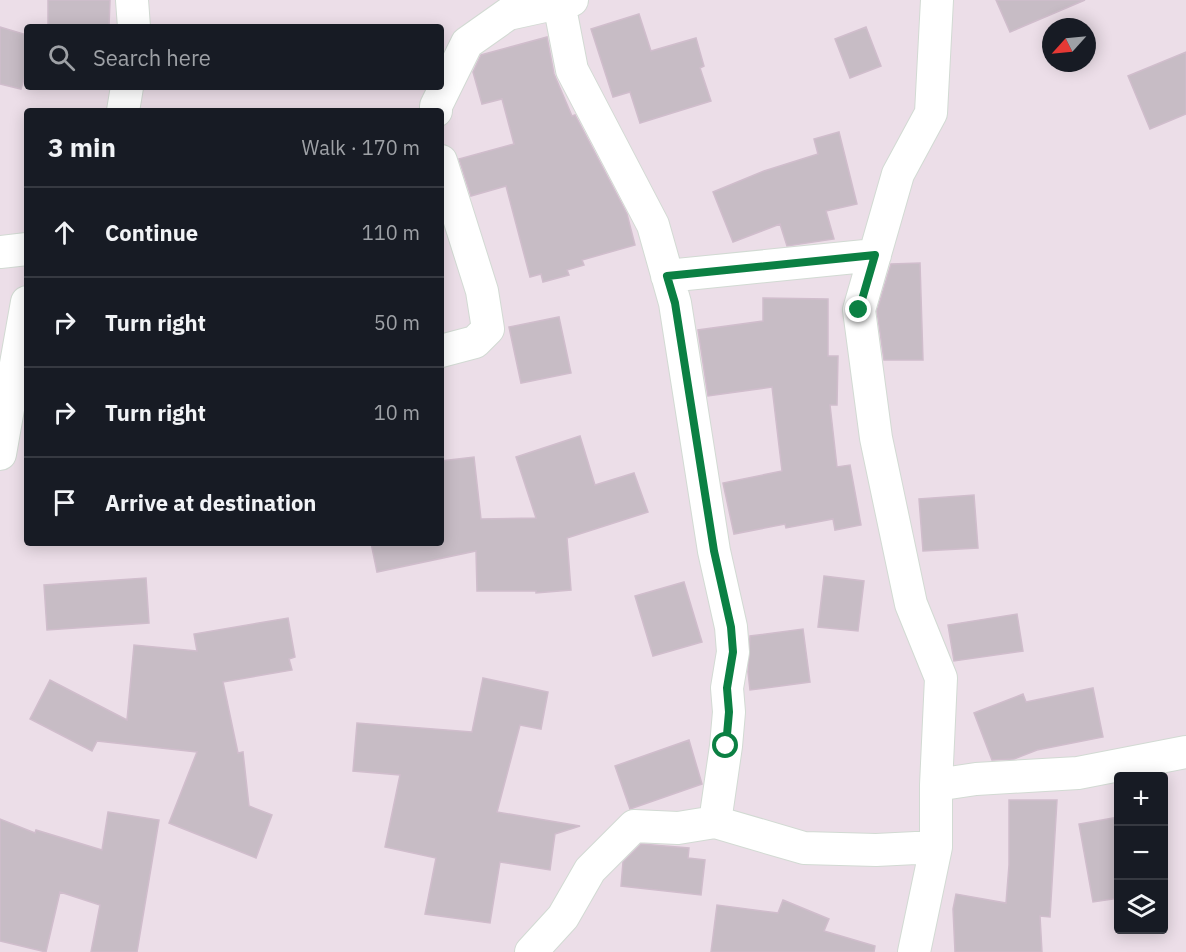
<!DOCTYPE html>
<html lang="en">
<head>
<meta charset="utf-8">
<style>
	body { margin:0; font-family:"IBM Plex Sans",sans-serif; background:#242831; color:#f1f3f6 }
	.controls { position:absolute; right:18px; bottom:18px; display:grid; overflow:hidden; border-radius:6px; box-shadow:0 3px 15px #0003 }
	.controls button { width:54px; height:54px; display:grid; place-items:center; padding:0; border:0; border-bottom:2px solid #363941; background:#171b24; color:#f1f3f6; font:30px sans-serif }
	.compass { position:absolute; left:1042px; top:18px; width:54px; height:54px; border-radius:50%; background:#171b24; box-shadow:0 3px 15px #0003; rotate:243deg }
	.stop { position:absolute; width:18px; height:18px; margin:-14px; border:4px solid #0b8043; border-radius:50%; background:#fff }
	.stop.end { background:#0b8043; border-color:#fff; box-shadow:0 2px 6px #0008 }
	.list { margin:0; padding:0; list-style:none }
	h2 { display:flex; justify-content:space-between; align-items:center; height:78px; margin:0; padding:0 24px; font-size:26px }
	h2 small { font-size:20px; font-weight:400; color:#9ea1a6 }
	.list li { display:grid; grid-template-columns:39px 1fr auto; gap:18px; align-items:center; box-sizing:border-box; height:90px; padding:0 24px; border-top:2px solid #363941 }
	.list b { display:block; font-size:22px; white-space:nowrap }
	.list em { font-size:20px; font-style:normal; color:#9ea1a6 }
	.icon { flex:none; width:33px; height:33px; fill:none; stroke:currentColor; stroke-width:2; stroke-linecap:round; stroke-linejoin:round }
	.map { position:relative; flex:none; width:1186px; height:952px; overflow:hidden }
	.search { position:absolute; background:#171b24; box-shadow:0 3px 15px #0003; left:24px; top:24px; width:420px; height:66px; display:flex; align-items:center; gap:15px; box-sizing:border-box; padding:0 21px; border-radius:6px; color:#9ea1a6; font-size:22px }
	.panel { position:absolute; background:#171b24; box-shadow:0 3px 15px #0003; left:24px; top:108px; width:420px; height:438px; border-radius:6px }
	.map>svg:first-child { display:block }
	.building { fill:#c7bcc5; stroke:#d0bdcc; stroke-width:1.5 }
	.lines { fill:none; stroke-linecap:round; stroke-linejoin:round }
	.street-casing { stroke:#d2dad3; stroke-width:34 }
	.street { stroke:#fff; stroke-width:32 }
	.route { stroke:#0b8043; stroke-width:8 }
</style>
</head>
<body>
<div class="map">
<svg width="1186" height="952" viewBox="0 0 1186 952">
	<rect width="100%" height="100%" fill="#ecdee8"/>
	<path class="building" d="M 48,0 L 110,0 L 109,27 L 48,27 Z
		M 996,0 L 1085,0 L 1010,32 Z
		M 639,14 L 651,51 L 696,38 L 704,66 L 700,68 L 711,101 L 640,123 L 630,92 L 613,97 L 591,29 Z
		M 0,27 L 27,35 L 27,69 L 21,89 L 0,84 Z
		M 866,27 L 881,66 L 850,78 L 835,39 Z
		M 547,37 L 554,74 L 572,116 L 575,115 L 627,214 L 635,245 L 582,260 L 584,265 L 567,270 L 569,275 L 543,282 L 541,274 L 530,277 L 506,186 L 471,196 L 459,159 L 514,144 L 502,99 L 482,104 L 473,72 L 481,55 Z
		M 1186,52 L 1186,114 L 1150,129 L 1128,76 Z
		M 839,132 L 857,204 L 826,211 L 834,239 L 787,246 L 780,224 L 733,242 L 713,192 L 764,171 L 818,154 L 814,139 Z
		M 920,263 L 923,360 L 884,360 L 877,311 L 891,264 Z
		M 763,298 L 828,299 L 828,356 L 838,356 L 837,405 L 830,405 L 837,467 L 850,465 L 861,525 L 835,530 L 833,519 L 786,528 L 785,524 L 734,534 L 723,483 L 782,471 L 772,387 L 708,396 L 698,330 L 763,321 Z
		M 559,317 L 571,373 L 521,383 L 509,327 Z
		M 580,436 L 595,485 L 634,473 L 648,512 L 567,538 L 571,590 L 536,593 L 536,591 L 477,591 L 476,551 L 377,572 L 371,543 L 441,543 L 441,461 L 474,457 L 481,519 L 536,518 L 516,457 Z
		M 974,495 L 978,548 L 923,551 L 919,499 Z
		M 824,576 L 864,581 L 858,631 L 818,627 Z
		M 146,578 L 149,623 L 47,630 L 44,585 Z
		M 684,582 L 702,642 L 653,656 L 635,596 Z
		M 1017,614 L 1023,651 L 954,661 L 948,625 Z
		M 288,618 L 295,657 L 289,659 L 292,670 L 223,682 L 238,753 L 243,752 L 249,806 L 272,815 L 256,858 L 169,823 L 197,752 L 97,741 L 92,751 L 30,719 L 50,680 L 127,720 L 134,645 L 197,651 L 194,634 Z
		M 803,629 L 810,682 L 750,690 L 748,672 L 750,636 Z
		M 483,678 L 548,692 L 541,729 L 520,725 L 497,812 L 580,826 L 555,834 L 550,870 L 500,862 L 490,923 L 425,914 L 436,858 L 385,847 L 400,775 L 353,771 L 357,723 L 472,732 Z
		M 1093,688 L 1103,737 L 1037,750 L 1014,759 L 992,760 L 974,713 L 1023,694 L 1026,702 Z
		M 689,740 L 702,784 L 630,809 L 615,766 Z
		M 1009,800 L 1057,800 L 1050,917 L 1040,916 L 1042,952 L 955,952 L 953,909 L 956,894 L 1006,903 L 1009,865 Z
		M 108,812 L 159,820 L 137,952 L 91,952 L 100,905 L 60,892 L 46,952 L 0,941 L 0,819 L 35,833 L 36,830 L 102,850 Z
		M 1119,817 L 1119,898 L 1093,902 L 1079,824 Z
		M 641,844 L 689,848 L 688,858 L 705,860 L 701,895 L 621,886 L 623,862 Z
		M 783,900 L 829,919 L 824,931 L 875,946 L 874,952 L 711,952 L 717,905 L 778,913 Z"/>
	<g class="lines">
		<g class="street-casing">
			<path id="street" d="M 132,0 L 134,27
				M 123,111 L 127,87
				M 436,111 L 436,106 L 467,43 L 508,14 L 572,0
				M 441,161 L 482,291 L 488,329 L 475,342 L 441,351
				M 0,252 L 27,249
				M 667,276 L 875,255
				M 0,454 L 27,302
				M 936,785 L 941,678 L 911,604 L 876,438 L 859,310 L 898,174 L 931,113 L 937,0
				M 715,822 L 804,848 L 876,850 L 936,847 L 914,952
				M 936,847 L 936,785 L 976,779 L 1078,773 L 1186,752
				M 531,952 L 563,917 L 590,870 L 634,826 L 678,828 L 715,822 L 726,746 L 729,712 L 727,688 L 733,652 L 731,627 L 714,551 L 675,303 L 653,225 L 572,70 L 559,3"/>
		</g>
		<use href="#street" class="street"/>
	</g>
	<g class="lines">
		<path class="route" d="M 726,746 L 729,712 L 727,688 L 733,652 L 731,627 L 714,551 L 675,303 L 667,276 L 875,255 L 859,310"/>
	</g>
</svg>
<div class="controls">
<button>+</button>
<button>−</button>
<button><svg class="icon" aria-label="layers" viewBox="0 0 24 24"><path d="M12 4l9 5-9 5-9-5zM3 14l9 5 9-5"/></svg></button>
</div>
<svg class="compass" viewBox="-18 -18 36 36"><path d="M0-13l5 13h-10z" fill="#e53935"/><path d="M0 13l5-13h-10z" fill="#9ea1a6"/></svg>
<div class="stop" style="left:726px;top:746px"></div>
<div class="stop end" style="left:859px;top:310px"></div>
<div class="search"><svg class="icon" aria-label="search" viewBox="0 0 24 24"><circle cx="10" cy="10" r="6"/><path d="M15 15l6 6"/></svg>Search here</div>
<section class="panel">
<h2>3 min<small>Walk · 170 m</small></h2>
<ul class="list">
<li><svg class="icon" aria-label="ahead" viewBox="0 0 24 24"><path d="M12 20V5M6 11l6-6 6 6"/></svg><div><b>Continue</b></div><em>110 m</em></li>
<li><svg class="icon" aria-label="right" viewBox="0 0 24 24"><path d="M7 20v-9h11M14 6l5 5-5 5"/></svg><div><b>Turn right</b></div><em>50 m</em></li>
<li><svg class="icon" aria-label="right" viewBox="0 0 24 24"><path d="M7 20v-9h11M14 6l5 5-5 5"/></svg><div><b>Turn right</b></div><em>10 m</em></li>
<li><svg class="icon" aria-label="arrive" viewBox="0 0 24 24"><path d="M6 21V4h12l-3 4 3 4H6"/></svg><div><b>Arrive at destination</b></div></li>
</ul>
</section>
</div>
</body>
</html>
